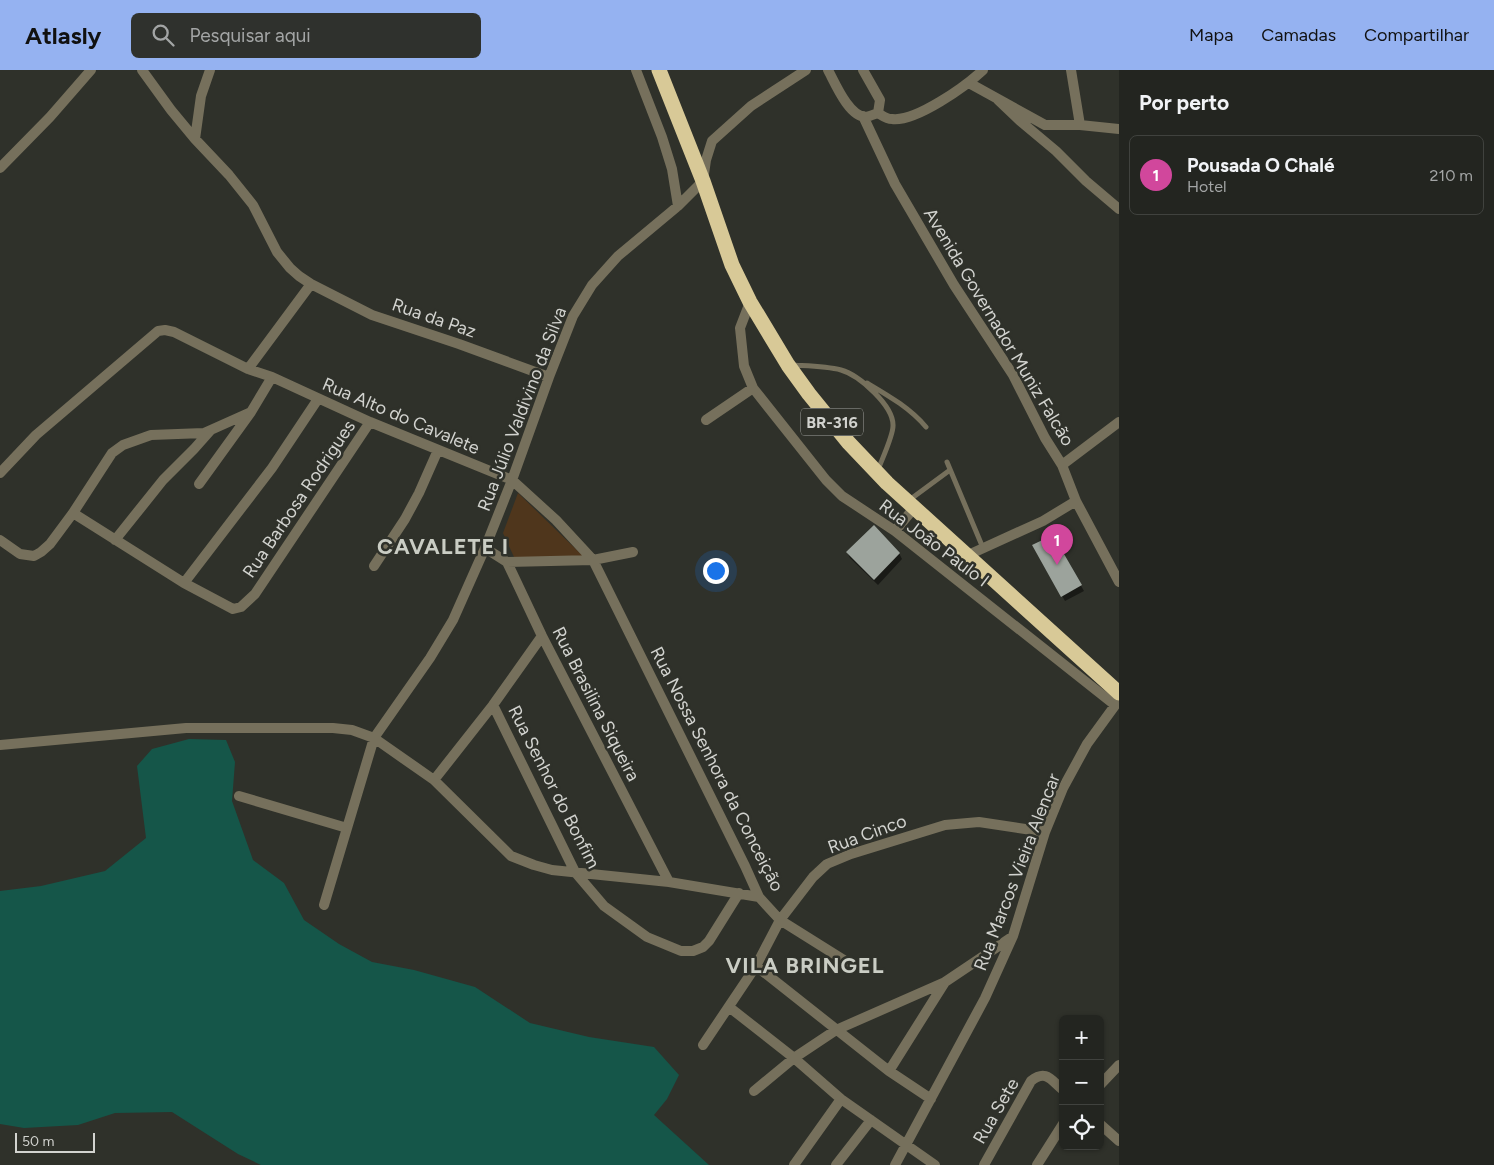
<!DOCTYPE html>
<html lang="pt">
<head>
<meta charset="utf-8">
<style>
	body { margin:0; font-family:Figtree,sans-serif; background:#2f312d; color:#f1f3f6 }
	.controls { position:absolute; right:15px; bottom:15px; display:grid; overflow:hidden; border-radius:8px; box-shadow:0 1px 4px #0004 }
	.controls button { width:45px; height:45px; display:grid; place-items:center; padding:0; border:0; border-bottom:1px solid #40423e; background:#232520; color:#f1f3f6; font:25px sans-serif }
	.scale { position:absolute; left:15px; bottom:12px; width:80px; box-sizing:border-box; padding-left:5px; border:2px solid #d2d3cf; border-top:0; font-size:14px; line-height:18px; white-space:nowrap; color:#d2d3cf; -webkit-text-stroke:4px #2f312a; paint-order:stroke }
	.you { position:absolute; left:715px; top:500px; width:18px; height:18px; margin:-12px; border:4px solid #fff; border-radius:50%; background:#1a73e8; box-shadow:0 0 0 8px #1a73e833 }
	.badge { display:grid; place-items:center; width:32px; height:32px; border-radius:50%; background:#95b2f1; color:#fff; font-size:16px; font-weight:700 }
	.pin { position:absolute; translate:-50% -41px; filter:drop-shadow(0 1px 2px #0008) }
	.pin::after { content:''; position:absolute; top:26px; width:18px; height:15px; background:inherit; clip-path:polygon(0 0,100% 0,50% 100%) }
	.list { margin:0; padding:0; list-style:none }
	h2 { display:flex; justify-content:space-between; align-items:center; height:65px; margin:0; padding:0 20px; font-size:21px }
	h2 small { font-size:16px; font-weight:400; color:#a3a5a5 }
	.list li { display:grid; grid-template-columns:32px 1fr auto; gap:15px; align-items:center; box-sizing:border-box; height:80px; margin:0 10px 10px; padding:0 10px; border:1px solid #40423e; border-radius:8px }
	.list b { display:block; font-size:19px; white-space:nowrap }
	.list p { margin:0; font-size:16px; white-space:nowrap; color:#a3a5a5 }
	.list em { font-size:16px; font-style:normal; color:#a3a5a5 }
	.icon { flex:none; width:28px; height:28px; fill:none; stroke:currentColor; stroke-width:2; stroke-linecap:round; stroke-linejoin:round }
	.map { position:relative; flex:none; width:1119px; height:1095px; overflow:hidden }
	header { display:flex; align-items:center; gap:30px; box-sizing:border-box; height:70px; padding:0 25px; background:#95b2f1; color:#111 }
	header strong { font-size:24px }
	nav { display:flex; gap:28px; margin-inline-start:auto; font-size:18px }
	.search { width:350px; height:45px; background:#2f312d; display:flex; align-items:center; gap:12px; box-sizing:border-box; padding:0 18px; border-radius:8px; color:#a3a5a5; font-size:19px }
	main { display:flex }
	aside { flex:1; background:#232520 }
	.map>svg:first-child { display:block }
	.green { fill:#4f361c }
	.water { fill:#155649 }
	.shadow { fill:#0007 }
	.building { fill:#9ca39c }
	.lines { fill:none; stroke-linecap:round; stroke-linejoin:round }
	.lane { stroke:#76705c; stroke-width:5 }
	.street { stroke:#76705c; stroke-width:10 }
	.highway { stroke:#d8c997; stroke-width:15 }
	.labels { text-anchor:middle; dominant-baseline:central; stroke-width:5; stroke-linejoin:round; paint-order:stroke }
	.shield { fill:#2f312a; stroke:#a1a29e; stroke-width:1 }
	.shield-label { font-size:16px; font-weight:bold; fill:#d2d3cf }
	.street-label { font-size:18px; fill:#d2d3cf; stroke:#2f312a }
	.district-label { font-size:22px; font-weight:bold; letter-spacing:1px; fill:#cacdc4; stroke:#2f312a }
</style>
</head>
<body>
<header>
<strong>Atlasly</strong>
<div class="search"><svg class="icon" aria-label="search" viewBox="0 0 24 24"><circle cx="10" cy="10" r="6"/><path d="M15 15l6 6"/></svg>Pesquisar aqui</div>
<nav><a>Mapa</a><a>Camadas</a><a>Compartilhar</a></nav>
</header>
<main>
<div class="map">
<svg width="1119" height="1095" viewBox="0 0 1119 1095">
	<rect width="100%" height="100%" fill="#2f312a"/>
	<path class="green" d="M 518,423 L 584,487 L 514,487 L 503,463 Z"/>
	<path class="water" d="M 189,669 L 226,670 L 235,692 L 232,731 L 253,790 L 284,813 L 304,850 L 339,874 L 372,892 L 414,900 L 475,917 L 530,953 L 589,967 L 654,977 L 679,1005 L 667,1029 L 654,1045 L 709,1095 L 261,1095 L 238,1084 L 172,1042 L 115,1043 L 78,1055 L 24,1058 L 0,1054 L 0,821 L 41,816 L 105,801 L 146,768 L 137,696 L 152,679 Z"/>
	<path class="shadow" d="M 1053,467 L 1084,521 L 1065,531 L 1034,476 Z
		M 847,482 L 899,483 L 902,489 L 878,515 L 850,488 Z"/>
	<path class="building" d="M 874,455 L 900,483 L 874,510 L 846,482 Z
		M 1053,465 L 1082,515 L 1061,527 L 1032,475 Z"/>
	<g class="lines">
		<path class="lane" d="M 791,295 C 807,296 826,296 841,300 C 859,305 894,336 893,356 C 893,366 882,389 878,400
			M 867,313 C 889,326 910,338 926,357
			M 947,392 L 983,478
			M 908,431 L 950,400"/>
		<path class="street" d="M 142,0 L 171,40 L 195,69 L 229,105 L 253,135 L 277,182 L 290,198 L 299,206 L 311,214 L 372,245 L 459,274 L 549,307
			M 636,0 L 662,67 L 672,99 L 678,136
			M 828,0 C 835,13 849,47 866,47 C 870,46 875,44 878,43 L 880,30 L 863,0
			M 1071,0 L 1080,55
			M 969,13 L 1045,55 L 1080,55 L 1119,59
			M 998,30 L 1019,50 L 1056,81 L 1086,111 L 1119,139
			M 878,43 C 883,46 886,49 892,49 C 916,52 966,16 983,0
			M 863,46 L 895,114 L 954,215 L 1013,305 L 1045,368 L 1062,395 L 1076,431 L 1119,512
			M 195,69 L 201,26 L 210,0
			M 0,98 L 50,47 L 91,0
			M 248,299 L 311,214
			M 753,318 L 826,410 L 842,426 L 895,461 L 1115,635
			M 706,350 L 753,318 L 744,296 L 740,258 L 750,232
			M 1062,395 L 1119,352
			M 0,403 L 36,365 L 158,261 L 165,260 L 174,262 L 248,299 L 272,307 L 370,352 L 512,410 L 556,450 L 593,490 L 745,796 L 759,827 L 780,850 L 847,892
			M 199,414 L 251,342 L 272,307
			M 73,443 L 184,513 L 233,539 L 241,537 L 255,524 L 370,352
			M 895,461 L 914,438
			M 0,470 L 20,484 L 34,486 L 41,482 L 50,474 L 73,443 L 112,383 L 123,375 L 151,365 L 204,363 L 251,342
			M 115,470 L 163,410 L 194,379 L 210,361
			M 485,478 L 507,492 L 542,566 L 669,812
			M 966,486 L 1043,451 L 1076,431
			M 507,492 L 593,490 L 633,482
			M 374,496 L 405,449 L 419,423 L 438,380
			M 184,513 L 272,398 L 318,329
			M 493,635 L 575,802 L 604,836 L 647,867 L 681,881 L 693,881 L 703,877 L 709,871 L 739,823
			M 0,675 L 186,658 L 333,658 L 352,660 L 374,668 L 434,710 L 511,786 L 534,795 L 552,800 L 669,812 L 759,827
			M 434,710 L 493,635 L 542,566
			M 239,726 L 347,758
			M 324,835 L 374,668 L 430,588 L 453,550 L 485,478 L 512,410 L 549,307 L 573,246 L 592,215 L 618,186 L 678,136 L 703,111 L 706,90 L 712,71 L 751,36 L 806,0
			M 756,896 L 889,1001 L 931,1029
			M 729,937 L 794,988 L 841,1029 L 935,1095
			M 703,975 L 756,896 L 780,850 L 813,807 L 827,794 L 851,784 L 945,755 L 979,752 L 1045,762
			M 889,1001 L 945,912
			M 1100,1015 L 1119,995
			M 754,1021 L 794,988 L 836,960 L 945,912 L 1012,867
			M 1100,1054 L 1119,1071
			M 794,1095 L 841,1029
			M 836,1095 L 871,1050
			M 895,1095 L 985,928 L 1013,866 L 1045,762 L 1063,718 L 1087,674 L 1119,630
			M 984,1095 L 1031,1011 C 1046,999 1051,1010 1063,1020
			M 1037,1095 L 1063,1054"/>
		<path class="highway" d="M 659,0 L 703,111 L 732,195 L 750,232 L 788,295 L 809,324 L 848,372 L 887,413 L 1119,623"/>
	</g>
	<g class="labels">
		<rect class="shield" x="801" y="338.5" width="62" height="27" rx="4"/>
		<g class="shield-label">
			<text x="832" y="352">BR-316</text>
		</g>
		<g class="street-label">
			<text transform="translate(434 248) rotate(19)">Rua da Paz</text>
			<text transform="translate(999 257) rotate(59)">Avenida Governador Muniz Falcão</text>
			<text transform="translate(522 339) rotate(-69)">Rua Júlio Valdivino da Silva</text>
			<text transform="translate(401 346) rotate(23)">Rua Alto do Cavalete</text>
			<text transform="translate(299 429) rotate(-56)">Rua Barbosa Rodrigues</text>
			<text transform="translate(934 473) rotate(37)">Rua João Paulo I</text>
			<text transform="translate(596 634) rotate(63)">Rua Brasilina Siqueira</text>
			<text transform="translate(717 699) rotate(63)">Rua Nossa Senhora da Conceição</text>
			<text transform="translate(554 717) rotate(63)">Rua Senhor do Bonfim</text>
			<text transform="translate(867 764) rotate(-20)">Rua Cinco</text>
			<text transform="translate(1017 802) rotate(-69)">Rua Marcos Vieira Alencar</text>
			<text transform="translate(996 1041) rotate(-60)">Rua Sete</text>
		</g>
		<g class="district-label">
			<text x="443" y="476">CAVALETE I</text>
			<text x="805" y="895">VILA BRINGEL</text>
		</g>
	</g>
</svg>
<div class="controls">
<button>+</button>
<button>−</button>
<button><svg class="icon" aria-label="locate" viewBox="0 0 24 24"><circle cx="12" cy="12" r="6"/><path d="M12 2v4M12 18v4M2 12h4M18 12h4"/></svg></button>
</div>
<div class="scale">50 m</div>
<div class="you"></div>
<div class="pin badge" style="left:1057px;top:495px;background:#d1479c">1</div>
</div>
<aside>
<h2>Por perto<small></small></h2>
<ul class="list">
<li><span class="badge" style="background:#d1479c">1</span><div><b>Pousada O Chalé</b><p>Hotel</p></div><em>210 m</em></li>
</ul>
</aside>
</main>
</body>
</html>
